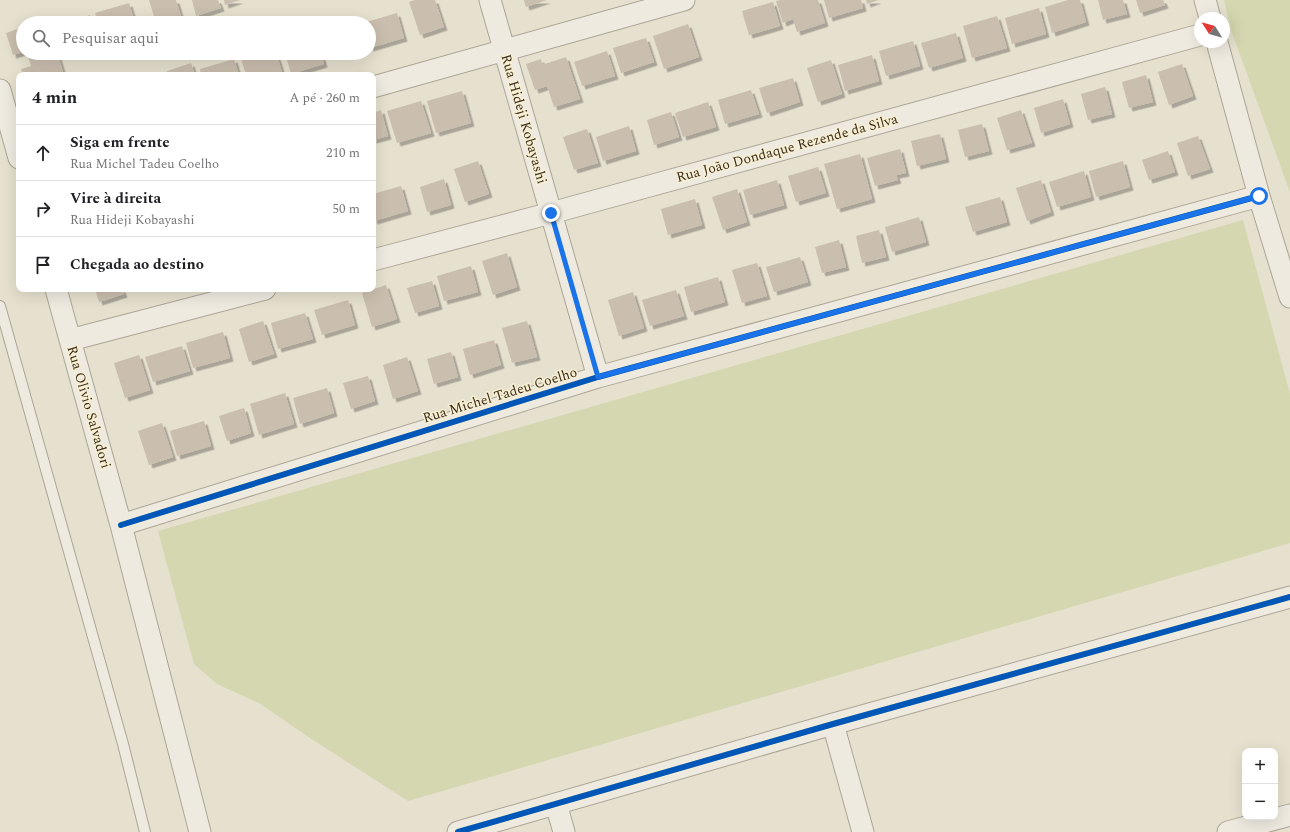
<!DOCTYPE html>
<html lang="pt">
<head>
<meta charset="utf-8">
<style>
	body { margin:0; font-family:Spectral,serif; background:#f2f2f2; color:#202124 }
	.controls { position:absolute; right:12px; bottom:12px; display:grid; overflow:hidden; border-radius:8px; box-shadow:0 4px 16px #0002 }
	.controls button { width:36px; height:36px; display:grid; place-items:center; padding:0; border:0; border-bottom:1px solid #e0e0e0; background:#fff; color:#202124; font:20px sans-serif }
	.compass { position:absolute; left:1194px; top:12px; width:36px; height:36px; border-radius:50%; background:#fff; box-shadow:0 4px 16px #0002; rotate:307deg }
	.stop { position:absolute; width:12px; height:12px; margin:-9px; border:3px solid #1a73e8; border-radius:50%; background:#fff }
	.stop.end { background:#1a73e8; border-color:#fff; box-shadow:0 1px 4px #0008 }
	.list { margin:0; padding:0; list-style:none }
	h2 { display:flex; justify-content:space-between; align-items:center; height:52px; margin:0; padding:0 16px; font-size:17px }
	h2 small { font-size:13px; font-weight:400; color:#757577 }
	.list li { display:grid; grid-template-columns:26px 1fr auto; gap:12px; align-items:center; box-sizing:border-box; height:56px; padding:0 16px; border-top:1px solid #e0e0e0 }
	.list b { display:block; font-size:15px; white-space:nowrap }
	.list p { margin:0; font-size:13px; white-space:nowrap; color:#757577 }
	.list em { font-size:13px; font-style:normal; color:#757577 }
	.icon { flex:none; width:22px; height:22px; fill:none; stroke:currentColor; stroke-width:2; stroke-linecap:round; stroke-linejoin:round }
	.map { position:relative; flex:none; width:1290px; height:832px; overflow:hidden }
	.search { position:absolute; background:#fff; box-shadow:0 4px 16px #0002; left:16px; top:16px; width:360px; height:44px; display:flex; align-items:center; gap:10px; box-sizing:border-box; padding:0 14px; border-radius:22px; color:#757577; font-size:15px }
	.panel { position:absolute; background:#fff; box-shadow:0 4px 16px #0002; left:16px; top:72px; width:360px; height:220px; border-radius:8px }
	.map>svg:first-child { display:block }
	.green { fill:#d4d7af }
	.building { fill:#cabeae; filter:url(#shadow) }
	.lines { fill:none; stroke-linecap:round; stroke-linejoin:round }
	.lane-casing { stroke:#aba596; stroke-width:12 }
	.street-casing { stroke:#aba596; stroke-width:23 }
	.lane { stroke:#eeeae0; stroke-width:10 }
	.street { stroke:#eeeae0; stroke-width:21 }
	.cycleway-casing { stroke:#f8efd3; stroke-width:8 }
	.cycleway { stroke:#0057b8; stroke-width:6 }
	.route { stroke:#1a73e8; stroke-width:5 }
	.labels { text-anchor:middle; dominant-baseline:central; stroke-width:3; stroke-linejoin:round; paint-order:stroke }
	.street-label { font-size:14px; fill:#3b2e1d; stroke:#f8efd3 }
</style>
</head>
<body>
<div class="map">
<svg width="1290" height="832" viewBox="0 0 1290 832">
	<defs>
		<filter id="shadow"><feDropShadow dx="3.5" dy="3.5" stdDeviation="0" flood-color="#0004"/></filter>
	</defs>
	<rect width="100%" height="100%" fill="#e6e0ce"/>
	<path class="green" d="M 1224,0 L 1290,0 L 1290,192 L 1231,30 Z
		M 1243,220 L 1290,394 L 1290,543 L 408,801 L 310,738 L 259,703 L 217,684 L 194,664 L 158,531 Z"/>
	<path class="building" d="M 149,0 L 176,0 L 183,23 L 156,23 Z
		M 192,0 L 218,0 L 221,8 L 196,16 Z
		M 224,0 L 240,0 L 225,5 Z
		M 415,0 L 435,0 L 444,27 L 420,35 L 409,2 Z
		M 524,0 L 547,0 L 526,7 Z
		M 781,0 L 818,0 L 825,23 L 797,32 L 793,19 L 783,23 L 776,1 Z
		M 824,0 L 861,0 L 863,8 L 829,18 Z
		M 866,0 L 878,0 L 867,4 Z
		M 1068,0 L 1080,0 L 1086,22 L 1052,33 L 1045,7 Z
		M 1098,0 L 1123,0 L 1127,14 L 1103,20 Z
		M 1136,0 L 1163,0 L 1165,5 L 1140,13 Z
		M 773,2 L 780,26 L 749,35 L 742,11 Z
		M 129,3 L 135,23 L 98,23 L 95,13 Z
		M 1039,8 L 1046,34 L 1012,44 L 1005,18 Z
		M 397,13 L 404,38 L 370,48 L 369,23 L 363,23 Z
		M 90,15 L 92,23 L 67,23 Z
		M 997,16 L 1007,48 L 972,58 L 963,26 Z
		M 688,24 L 699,57 L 664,69 L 653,36 Z
		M 23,27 L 23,52 L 13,55 L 6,33 Z
		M 956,33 L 963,58 L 929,68 L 921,43 Z
		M 646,38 L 654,62 L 621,73 L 613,48 Z
		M 913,41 L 920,66 L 886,76 L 879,51 Z
		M 607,51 L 615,76 L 582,86 L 574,62 Z
		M 27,53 L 57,53 L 64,75 L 23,75 L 21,69 L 31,66 Z
		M 250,53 L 276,53 L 282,72 L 270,75 L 246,75 L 240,56 Z
		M 285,53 L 321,53 L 324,64 L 291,74 Z
		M 872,55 L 879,81 L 845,91 L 838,65 Z
		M 566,57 L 580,99 L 554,107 L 547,86 L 535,90 L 526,64 L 541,59 L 542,65 Z
		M 234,59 L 239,75 L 201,75 L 200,69 Z
		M 831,60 L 842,94 L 818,102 L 807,68 Z
		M 191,63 L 195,75 L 168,75 L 167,71 Z
		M 1182,64 L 1193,96 L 1169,105 L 1158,72 Z
		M 1146,75 L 1153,102 L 1129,108 L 1122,82 Z
		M 793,78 L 800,102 L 767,113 L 759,88 Z
		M 1105,87 L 1112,114 L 1088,120 L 1081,94 Z
		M 751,90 L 759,114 L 725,124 L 718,100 Z
		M 462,91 L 471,123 L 436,133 L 427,101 Z
		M 1063,99 L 1070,124 L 1041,133 L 1034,108 Z
		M 421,101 L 431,133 L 397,143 L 387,111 Z
		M 708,102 L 716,127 L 683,137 L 675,113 Z
		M 381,110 L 388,136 L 373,140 L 373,113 Z
		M 1021,110 L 1032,143 L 1007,150 L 997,118 Z
		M 671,112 L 679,137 L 654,145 L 647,120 Z
		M 982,124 L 989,151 L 965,157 L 958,130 Z
		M 629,126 L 636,151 L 603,161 L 596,137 Z
		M 587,129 L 598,163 L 574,170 L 563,137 Z
		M 940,134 L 946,159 L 917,166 L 911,141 Z
		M 1198,136 L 1210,169 L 1188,176 L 1177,143 Z
		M 900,149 L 906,173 L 896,175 L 898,180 L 875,186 L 867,158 Z
		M 1168,151 L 1175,172 L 1149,180 L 1142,160 Z
		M 860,154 L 872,199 L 837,209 L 824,164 Z
		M 478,161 L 489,194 L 465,202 L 454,169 Z
		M 1123,161 L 1130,187 L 1096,197 L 1089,171 Z
		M 818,167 L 826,193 L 796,202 L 788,176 Z
		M 1084,171 L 1091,197 L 1057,207 L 1049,182 Z
		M 444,179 L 451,205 L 427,212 L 420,187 Z
		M 777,180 L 784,205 L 750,215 L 743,190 Z
		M 1041,180 L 1051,212 L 1027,221 L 1016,188 Z
		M 401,186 L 408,211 L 374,221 L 373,217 L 373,194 Z
		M 737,189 L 747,222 L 723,230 L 712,197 Z
		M 1000,197 L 1007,222 L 973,232 L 965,207 Z
		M 695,199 L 702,225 L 668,235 L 661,209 Z
		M 919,217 L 926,242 L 892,252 L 885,227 Z
		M 879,230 L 886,257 L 862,263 L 856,236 Z
		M 839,240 L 846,267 L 822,273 L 815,247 Z
		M 507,253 L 517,287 L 493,295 L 482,261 Z
		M 800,257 L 808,282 L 774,292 L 766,267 Z
		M 757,263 L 767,296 L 742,303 L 732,270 Z
		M 471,266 L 478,292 L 444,301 L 437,276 Z
		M 718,277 L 725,302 L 691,312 L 684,287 Z
		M 432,281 L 439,306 L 415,313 L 407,288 Z
		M 386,285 L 397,319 L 372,327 L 362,293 Z
		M 95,289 L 122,289 L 124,294 L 99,302 Z
		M 676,290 L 684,316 L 650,326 L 642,300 Z
		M 633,292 L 644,328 L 619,336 L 608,300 Z
		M 348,300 L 355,325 L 322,335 L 314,310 Z
		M 305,313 L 313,339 L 278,349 L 271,323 Z
		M 263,321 L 274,354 L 249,362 L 239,329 Z
		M 527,321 L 537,357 L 512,363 L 502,328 Z
		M 223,332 L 230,358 L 193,368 L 186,343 Z
		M 494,340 L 501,365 L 470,375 L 463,349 Z
		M 182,346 L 190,371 L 153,382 L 145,357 Z
		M 451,352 L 458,377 L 434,384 L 427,359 Z
		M 139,355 L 150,390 L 125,398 L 114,363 Z
		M 407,357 L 418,391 L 393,399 L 383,365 Z
		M 368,376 L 375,401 L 351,409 L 343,383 Z
		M 327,388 L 334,413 L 300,424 L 293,398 Z
		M 285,393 L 294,424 L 259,435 L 250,404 Z
		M 244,408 L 251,433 L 227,441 L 219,416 Z
		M 204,421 L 211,446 L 177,456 L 170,431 Z
		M 162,423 L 173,457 L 149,465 L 138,431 Z"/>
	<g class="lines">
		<g class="lane-casing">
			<path id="lane" d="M 0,306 L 123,744 L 145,832"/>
		</g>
		<g class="street-casing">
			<path id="street" d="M 490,0 L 598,377
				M 1205,0 L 1210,18
				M 1217,42 L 1259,196 L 1290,297
				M 373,87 L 684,0
				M 0,90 L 19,158
				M 373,260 L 551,213 L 1200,35
				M 56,289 L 121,525 L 200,832
				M 70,340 L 265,289
				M 121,525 L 598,377 L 1259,196
				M 833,724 L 863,832
				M 556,804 L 564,832
				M 458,832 L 833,724 L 1290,597
				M 1228,832 L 1290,815"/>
		</g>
		<use href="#lane" class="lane"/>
		<use href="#street" class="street"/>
		<g class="cycleway-casing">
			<path id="cycleway" d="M 121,525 L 598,377 L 1259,196
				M 458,832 L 833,724 L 1290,597"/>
		</g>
		<use href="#cycleway" class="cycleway"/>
	</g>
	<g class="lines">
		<path class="route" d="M 551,213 L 598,377 L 1259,196"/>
	</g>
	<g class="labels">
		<g class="street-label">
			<text transform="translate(524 119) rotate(74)">Rua Hideji Kobayashi</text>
			<text transform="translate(787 148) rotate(-15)">Rua João Dondaque Rezende da Silva</text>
			<text transform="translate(500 395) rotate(-17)">Rua Michel Tadeu Coelho</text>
			<text transform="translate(89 407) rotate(74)">Rua Olivio Salvadori</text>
		</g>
	</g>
</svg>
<div class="controls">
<button>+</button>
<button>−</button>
</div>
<svg class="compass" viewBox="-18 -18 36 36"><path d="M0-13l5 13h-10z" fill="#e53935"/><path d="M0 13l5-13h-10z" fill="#757577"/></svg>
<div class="stop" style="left:1259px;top:196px"></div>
<div class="stop end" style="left:551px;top:213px"></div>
<div class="search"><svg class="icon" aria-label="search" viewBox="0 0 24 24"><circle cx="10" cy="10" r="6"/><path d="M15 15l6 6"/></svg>Pesquisar aqui</div>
<section class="panel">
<h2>4 min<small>A pé · 260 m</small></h2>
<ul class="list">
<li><svg class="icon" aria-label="ahead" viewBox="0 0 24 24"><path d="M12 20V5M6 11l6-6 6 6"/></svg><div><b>Siga em frente</b><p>Rua Michel Tadeu Coelho</p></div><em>210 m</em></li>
<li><svg class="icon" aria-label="right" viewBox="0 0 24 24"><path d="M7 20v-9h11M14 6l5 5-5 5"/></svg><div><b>Vire à direita</b><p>Rua Hideji Kobayashi</p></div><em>50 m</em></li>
<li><svg class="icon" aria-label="arrive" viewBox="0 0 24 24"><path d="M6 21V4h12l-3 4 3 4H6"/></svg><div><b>Chegada ao destino</b></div></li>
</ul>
</section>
</div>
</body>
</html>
